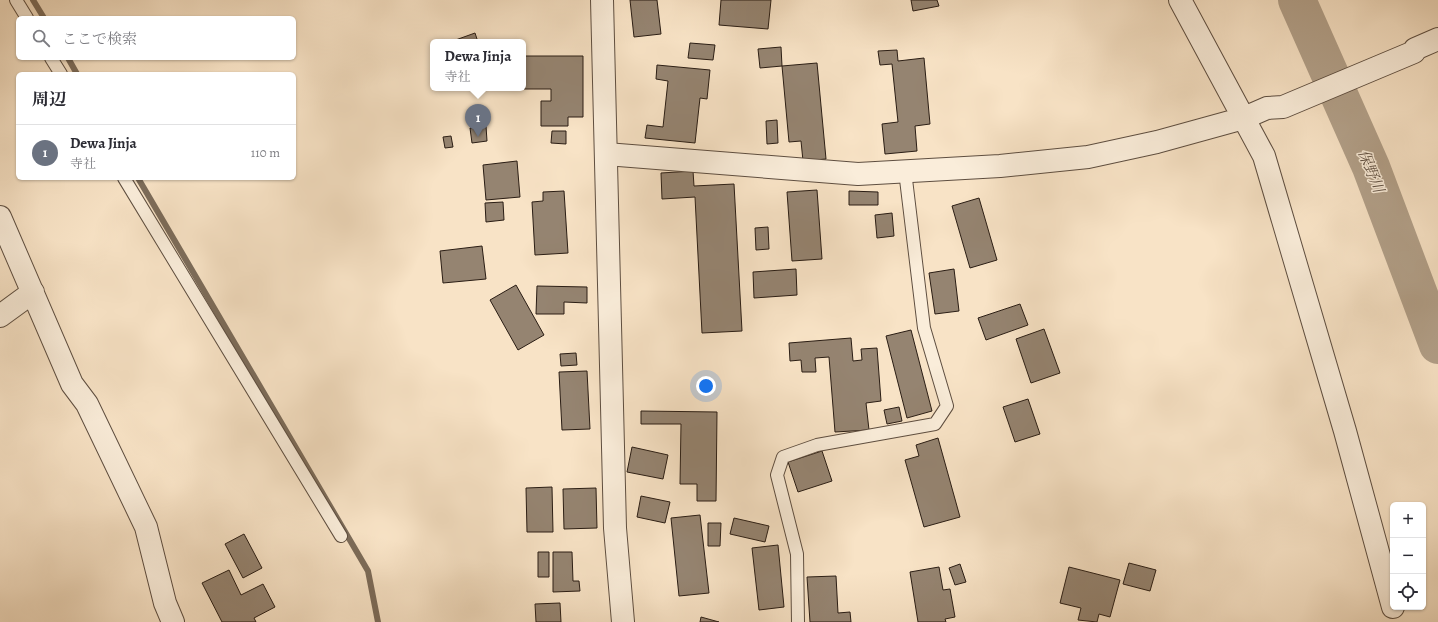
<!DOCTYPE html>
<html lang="ja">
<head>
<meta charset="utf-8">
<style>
	body { margin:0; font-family:Alegreya,"Noto Serif JP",serif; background:#f2f2f3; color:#2b2b33 }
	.controls { position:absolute; right:12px; bottom:12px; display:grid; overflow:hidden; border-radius:6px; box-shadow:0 1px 3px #0004 }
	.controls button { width:36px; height:36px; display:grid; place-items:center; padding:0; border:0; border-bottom:1px solid #e1e1e2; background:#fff; color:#2b2b33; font:20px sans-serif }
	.you { position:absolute; left:706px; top:386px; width:14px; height:14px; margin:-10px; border:3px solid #fff; border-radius:50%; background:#1a73e8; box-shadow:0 0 0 6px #1a73e833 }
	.badge { display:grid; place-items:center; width:26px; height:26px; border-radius:50%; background:#d93025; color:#fff; font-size:13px; font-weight:700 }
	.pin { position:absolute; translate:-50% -33px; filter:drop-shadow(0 1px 2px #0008) }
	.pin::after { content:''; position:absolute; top:21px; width:14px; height:12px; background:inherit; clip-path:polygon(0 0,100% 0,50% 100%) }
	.popup { position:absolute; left:430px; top:39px; width:96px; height:52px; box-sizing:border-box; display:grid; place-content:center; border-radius:6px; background:#fff; filter:drop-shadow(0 1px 3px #0005); font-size:13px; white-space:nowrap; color:#7c7c81 }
	.popup b { font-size:15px; color:#2b2b33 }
	.popup::after { content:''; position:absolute; left:50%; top:100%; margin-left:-8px; border:8px solid transparent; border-top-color:#fff }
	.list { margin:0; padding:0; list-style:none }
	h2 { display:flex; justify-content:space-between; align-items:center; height:52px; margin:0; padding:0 16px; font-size:17px }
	h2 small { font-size:13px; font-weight:400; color:#7c7c81 }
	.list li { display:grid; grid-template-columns:26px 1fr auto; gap:12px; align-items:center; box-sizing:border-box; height:56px; padding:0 16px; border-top:1px solid #e1e1e2 }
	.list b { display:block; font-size:15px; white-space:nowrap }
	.list p { margin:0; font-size:13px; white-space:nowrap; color:#7c7c81 }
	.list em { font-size:13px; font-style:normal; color:#7c7c81 }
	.icon { flex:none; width:22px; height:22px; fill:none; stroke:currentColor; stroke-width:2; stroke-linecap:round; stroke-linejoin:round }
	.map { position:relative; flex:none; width:1438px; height:622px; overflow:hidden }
	.search { position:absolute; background:#fff; box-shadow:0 1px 3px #0004; left:16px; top:16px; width:280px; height:44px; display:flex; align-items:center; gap:10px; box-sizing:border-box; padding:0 14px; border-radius:6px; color:#7c7c81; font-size:15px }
	.panel { position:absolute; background:#fff; box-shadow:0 1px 3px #0004; left:16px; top:72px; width:280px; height:108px; border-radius:6px }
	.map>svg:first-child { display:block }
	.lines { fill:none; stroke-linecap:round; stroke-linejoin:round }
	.stream { stroke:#7c6c5a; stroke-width:6 }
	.river { stroke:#b2a089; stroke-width:38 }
	.building { fill:#958471; stroke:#2a1d14 }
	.service-casing { stroke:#5e4e40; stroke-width:14 }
	.minor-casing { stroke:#5e4e40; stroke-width:24 }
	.tertiary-casing { stroke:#5e4e40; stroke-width:24 }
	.service { stroke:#faedda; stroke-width:12 }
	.minor { stroke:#faedda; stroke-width:22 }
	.tertiary { stroke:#faedda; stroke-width:22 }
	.labels { text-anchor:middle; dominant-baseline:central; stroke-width:3; stroke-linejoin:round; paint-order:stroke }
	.water-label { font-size:15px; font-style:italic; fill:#605143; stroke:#faedda }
</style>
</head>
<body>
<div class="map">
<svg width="1438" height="622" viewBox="0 0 1438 622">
	<rect width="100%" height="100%" fill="#f8e3c6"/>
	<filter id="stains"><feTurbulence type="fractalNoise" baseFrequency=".005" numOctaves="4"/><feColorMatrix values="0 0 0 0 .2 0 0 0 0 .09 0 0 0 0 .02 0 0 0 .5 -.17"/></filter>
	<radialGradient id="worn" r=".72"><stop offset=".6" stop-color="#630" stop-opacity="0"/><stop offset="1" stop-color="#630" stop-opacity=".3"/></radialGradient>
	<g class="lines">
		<path class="stream" d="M 33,0 L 44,18
			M 68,58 L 77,74
			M 138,178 L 368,571 L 378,622"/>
		<path class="river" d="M 1297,0 L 1371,167 L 1438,345"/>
	</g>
	<path class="building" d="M 630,0 L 657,0 L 661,34 L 634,37 Z
		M 721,0 L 771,0 L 768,29 L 719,25 Z
		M 911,0 L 937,0 L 939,6 L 913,11 Z
		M 475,33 L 478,42 L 450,42 Z
		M 690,43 L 715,45 L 713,60 L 688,58 Z
		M 781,47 L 782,66 L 817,63 L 826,159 L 803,161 L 801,141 L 789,142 L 782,66 L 760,68 L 758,49 Z
		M 897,50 L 898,61 L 924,58 L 930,124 L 915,126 L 917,151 L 885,154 L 882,124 L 898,122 L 892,64 L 880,65 L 878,51 Z
		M 524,56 L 583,56 L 583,117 L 568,117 L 568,126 L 541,126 L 541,101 L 551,101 L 551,89 L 524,89 Z
		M 657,65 L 710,70 L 707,99 L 700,98 L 695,143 L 645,138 L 647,125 L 663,127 L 668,81 L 656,79 Z
		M 777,120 L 778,143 L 767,144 L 766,121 Z
		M 486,126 L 487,141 L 472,143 L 470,128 Z
		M 552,131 L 566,131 L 566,144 L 551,143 Z
		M 451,136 L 453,147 L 445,148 L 443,137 Z
		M 517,161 L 520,197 L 486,200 L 483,165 Z
		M 693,171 L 694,186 L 734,184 L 742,331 L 702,333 L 695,197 L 662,199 L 661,173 Z
		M 817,190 L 822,259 L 792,261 L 787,192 Z
		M 564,191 L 568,253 L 535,255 L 532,202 L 543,201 L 543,192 Z
		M 849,191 L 878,192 L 878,205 L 849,205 Z
		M 979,198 L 997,260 L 970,268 L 952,206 Z
		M 503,202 L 504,220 L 486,222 L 485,203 Z
		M 892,213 L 894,236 L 877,238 L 875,215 Z
		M 768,227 L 769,249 L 756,250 L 755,228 Z
		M 482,246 L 486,279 L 443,283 L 440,251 Z
		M 796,269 L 797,295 L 754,298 L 753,272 Z
		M 954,269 L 959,311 L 935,314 L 929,273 Z
		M 516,285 L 544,335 L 518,350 L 490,300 Z
		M 537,286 L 587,287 L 587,303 L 564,302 L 564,314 L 536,314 Z
		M 1020,304 L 1028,325 L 986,340 L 978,318 Z
		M 1044,329 L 1060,373 L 1031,383 L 1016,339 Z
		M 911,330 L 932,411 L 907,418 L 886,336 Z
		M 851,338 L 853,361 L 862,360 L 861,349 L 877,348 L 881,401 L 866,403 L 869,430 L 835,432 L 829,357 L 815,358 L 816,372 L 802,372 L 801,360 L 790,361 L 789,343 Z
		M 576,353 L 577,365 L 561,366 L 560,354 Z
		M 587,371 L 590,429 L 562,430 L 559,372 Z
		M 1028,399 L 1040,434 L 1015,442 L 1003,407 Z
		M 899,407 L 902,421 L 887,424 L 884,410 Z
		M 641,411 L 717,412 L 716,501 L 697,501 L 697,484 L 680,484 L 681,424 L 641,424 Z
		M 938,438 L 960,517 L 924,527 L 905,460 L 919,456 L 916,445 Z
		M 632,447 L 668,455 L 663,479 L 627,472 Z
		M 822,451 L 832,481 L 798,492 L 788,462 Z
		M 552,487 L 553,532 L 527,532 L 526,488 Z
		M 596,488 L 597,528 L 564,529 L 563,489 Z
		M 641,496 L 670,502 L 665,523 L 637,517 Z
		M 700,515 L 709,593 L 679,596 L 671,518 Z
		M 734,518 L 769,526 L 765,542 L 730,534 Z
		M 708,523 L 721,523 L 720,546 L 708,546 Z
		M 244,534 L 262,568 L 243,578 L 225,544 Z
		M 778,545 L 784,607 L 759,610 L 752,548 Z
		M 538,552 L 549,552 L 549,577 L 538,577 Z
		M 553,552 L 572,552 L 573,581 L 579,581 L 580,591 L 553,592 Z
		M 1129,563 L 1156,570 L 1150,591 L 1123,584 Z
		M 960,564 L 966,582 L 955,585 L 949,568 Z
		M 939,567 L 943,590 L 950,589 L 955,617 L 945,619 L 946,622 L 918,622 L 910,572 Z
		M 1069,567 L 1120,580 L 1110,617 L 1099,614 L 1097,622 L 1078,620 L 1081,608 L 1060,603 Z
		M 229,570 L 241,595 L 263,584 L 275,607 L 254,618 L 256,622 L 222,622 L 202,583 Z
		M 836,576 L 838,613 L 850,612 L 851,622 L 810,622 L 807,577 Z
		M 560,603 L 561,622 L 536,622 L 535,604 Z
		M 701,617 L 719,622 L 700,622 Z"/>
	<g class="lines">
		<g class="service-casing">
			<path id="service" d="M 16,0 L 27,18
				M 51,58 L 61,74
				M 124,178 L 341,536
				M 798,622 L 797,554 L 777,475 L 783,457 L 817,445 L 935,424 L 947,406 L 924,328 L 905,171"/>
		</g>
		<g class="minor-casing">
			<path id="minor" d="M 1180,0 L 1264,156 L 1345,431 L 1393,607
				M 606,154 L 858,174 L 1000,166 L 1088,157 L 1157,142 L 1244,118 L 1267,108 L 1283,107 L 1414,52 L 1415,49 L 1438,39
				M 0,217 L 72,384 L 87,404 L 146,527 L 165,603 L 173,622
				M 0,316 L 33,292"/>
		</g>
		<g class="tertiary-casing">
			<path id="tertiary" d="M 602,0 L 615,528 L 623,622"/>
		</g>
		<use href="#service" class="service"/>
		<use href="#minor" class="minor"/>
		<use href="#tertiary" class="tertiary"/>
	</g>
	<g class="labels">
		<g class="water-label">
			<text transform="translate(1371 171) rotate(68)">保野川</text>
		</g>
	</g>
	<rect width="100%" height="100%" filter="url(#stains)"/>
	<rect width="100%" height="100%" fill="url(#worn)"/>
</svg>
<div class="controls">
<button>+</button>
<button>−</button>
<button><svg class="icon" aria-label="locate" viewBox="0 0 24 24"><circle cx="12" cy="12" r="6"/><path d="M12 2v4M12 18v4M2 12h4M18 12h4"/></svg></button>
</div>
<div class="you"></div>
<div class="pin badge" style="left:478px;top:137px;background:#6b7280">1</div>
<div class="popup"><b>Dewa Jinja</b>寺社</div>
<div class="search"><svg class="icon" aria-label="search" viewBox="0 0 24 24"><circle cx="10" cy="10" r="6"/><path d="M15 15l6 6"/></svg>ここで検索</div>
<section class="panel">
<h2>周辺<small></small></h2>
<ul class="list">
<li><span class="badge" style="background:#6b7280">1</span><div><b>Dewa Jinja</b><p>寺社</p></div><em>110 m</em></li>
</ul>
</section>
</div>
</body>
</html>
